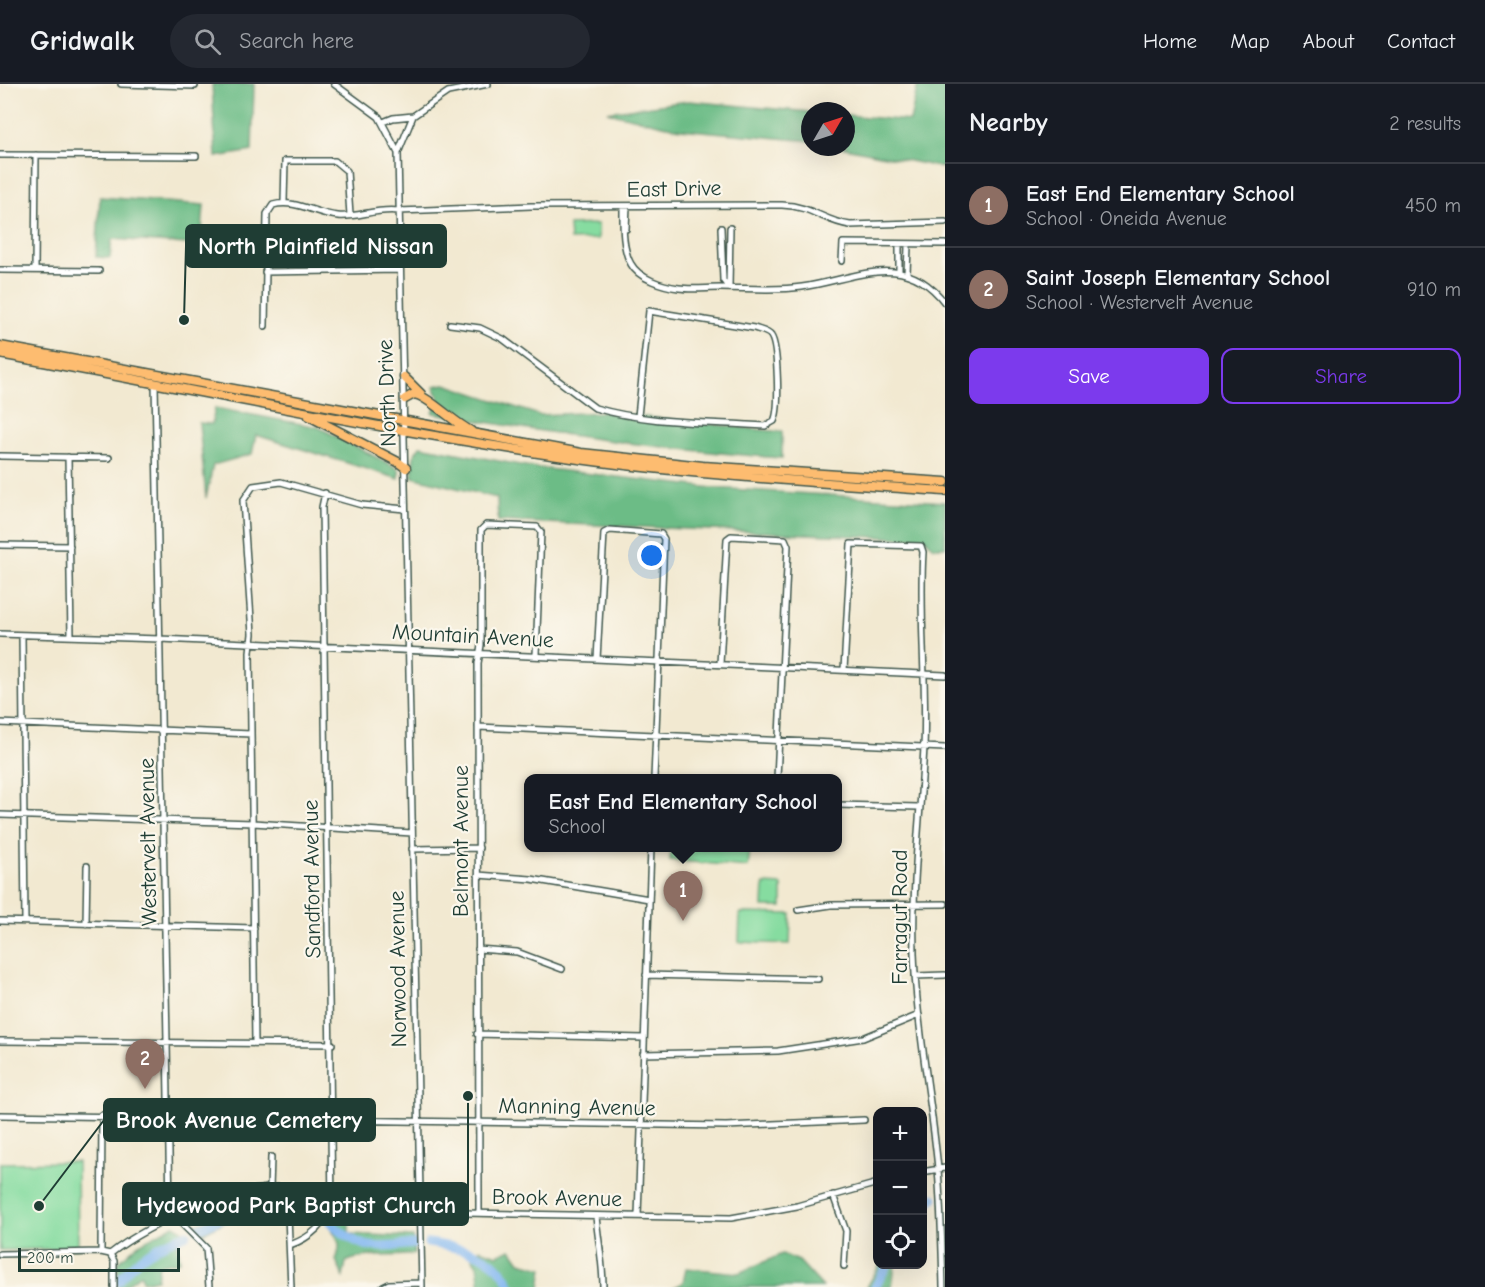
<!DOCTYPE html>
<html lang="en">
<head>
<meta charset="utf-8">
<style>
	body { margin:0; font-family:"Comic Neue",sans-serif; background:#242831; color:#f1f3f6 }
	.controls { position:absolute; right:18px; bottom:18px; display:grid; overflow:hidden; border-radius:12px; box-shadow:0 6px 24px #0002 }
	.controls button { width:54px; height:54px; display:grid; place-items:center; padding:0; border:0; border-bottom:2px solid #363941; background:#171b24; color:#f1f3f6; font:30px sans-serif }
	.compass { position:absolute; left:801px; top:18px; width:54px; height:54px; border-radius:50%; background:#171b24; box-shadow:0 6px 24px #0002; rotate:51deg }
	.scale { position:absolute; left:18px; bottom:15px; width:162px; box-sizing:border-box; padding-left:6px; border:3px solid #1f3d34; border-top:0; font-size:16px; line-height:21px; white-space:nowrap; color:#1f3d34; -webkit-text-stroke:4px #fbf7ec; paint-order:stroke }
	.you { position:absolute; left:652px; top:472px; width:21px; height:21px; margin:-15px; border:4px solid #fff; border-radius:50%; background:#1a73e8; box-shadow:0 0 0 9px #1a73e833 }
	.badge { display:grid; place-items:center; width:39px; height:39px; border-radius:50%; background:#7c3aed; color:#fff; font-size:20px; font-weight:700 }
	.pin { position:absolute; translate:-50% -50px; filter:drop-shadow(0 2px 3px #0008) }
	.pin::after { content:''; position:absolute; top:32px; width:21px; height:18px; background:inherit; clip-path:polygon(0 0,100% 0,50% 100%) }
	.popup { position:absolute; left:524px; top:690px; width:318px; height:78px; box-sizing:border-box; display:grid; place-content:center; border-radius:12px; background:#171b24; filter:drop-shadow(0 2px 4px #0005); font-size:20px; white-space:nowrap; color:#9ea1a6 }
	.popup b { font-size:22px; color:#f1f3f6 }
	.popup::after { content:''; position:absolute; left:50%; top:100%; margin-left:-12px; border:12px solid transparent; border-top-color:#171b24 }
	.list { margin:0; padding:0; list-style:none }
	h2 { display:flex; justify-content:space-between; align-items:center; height:78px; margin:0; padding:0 24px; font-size:26px }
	h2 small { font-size:20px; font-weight:400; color:#9ea1a6 }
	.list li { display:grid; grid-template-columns:39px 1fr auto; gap:18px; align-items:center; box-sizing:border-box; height:84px; padding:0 24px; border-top:2px solid #363941 }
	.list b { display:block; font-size:22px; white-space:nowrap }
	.list p { margin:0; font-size:20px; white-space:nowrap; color:#9ea1a6 }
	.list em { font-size:20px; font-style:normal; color:#9ea1a6 }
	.actions { display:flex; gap:12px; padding:18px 24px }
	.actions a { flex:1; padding:14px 0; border:2px solid #7c3aed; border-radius:12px; text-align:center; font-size:21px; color:#7c3aed }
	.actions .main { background:#7c3aed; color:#fff }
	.icon { flex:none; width:33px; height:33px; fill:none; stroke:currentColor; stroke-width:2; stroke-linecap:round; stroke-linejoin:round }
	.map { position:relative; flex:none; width:945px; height:1203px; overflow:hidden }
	header { display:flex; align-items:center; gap:36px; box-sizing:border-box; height:84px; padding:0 30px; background:#171b24; border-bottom:2px solid #363941 }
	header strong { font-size:28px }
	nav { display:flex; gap:33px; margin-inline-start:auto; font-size:21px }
	.search { width:420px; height:54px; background:#242831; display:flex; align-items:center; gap:15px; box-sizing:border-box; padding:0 21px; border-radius:33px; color:#9ea1a6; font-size:22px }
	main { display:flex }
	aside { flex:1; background:#171b24 }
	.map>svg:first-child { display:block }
	.green { fill:#86dca0; stroke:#528c6a; stroke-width:1.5 }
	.forest { fill:#6cbc86; stroke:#467c5d; stroke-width:1.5 }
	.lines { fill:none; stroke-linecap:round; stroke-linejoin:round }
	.river { stroke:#82b7f1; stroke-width:9 }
	.minor-casing { stroke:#3f574c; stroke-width:8 }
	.highway-casing { stroke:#3f574c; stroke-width:11 }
	.minor { stroke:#fff; stroke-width:5 }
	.highway { stroke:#fdbc70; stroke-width:8 }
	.labels { text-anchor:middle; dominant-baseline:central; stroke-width:4.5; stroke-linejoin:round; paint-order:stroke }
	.street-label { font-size:22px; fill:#1f3d34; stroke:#fbf7ec }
	.leader { fill:none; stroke:#1f3d34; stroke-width:2 }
	.callout-dot { fill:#1f3d34; stroke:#fbf7ec; stroke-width:2 }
	.callout { fill:#1f3d34; stroke:#1f3d34; stroke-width:2 }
	.callout-label { font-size:24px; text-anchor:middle; font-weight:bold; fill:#fff }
</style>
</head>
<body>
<header>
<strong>Gridwalk</strong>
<div class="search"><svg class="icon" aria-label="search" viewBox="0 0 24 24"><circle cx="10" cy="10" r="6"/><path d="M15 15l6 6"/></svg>Search here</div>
<nav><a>Home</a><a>Map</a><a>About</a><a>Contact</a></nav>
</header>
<main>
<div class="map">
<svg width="945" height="1203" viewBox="0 0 945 1203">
	<rect width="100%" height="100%" fill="#fbf7ec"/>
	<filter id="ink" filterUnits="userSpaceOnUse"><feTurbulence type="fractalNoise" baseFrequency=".0167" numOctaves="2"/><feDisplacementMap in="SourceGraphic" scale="12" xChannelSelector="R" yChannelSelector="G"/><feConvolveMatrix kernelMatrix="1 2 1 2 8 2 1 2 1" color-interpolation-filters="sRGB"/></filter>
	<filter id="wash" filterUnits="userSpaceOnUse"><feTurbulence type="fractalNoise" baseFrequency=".008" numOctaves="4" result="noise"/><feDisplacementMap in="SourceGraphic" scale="24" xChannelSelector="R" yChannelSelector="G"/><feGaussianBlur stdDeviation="1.35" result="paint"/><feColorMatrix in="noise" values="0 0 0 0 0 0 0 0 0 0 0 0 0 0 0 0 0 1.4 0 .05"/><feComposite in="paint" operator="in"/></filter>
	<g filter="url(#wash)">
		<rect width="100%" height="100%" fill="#f2e9d1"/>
		<path class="green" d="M 598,140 L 598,155 L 570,156 L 569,141 Z
			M 671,764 L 750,764 L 748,783 L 670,776 Z
			M 764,800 L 782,801 L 782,823 L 763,823 Z
			M 740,829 L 791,830 L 790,860 L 739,858 Z
			M 77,1078 L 78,1164 L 0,1166 L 0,1079 Z"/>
		<path class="forest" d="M 212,0 L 254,0 L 252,67 L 216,73 Z
			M 918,0 L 945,0 L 945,84 L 840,63 L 846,63 L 846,31 L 910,37 Z
			M 688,17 L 810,28 L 810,57 L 680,45 L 607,28 Z
			M 100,113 L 204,121 L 201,161 L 112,155 L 110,174 L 96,173 Z
			M 445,300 L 539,331 L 602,328 L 782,348 L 782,374 C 664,366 549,350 433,329 L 439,314 L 434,302 Z
			M 215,324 L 318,343 L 399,385 L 399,395 L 256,351 L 252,370 L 213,381 L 206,414 L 199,339 L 212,340 Z
			M 420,362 L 531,383 L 713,404 L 945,418 L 945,463 L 933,463 L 926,455 L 498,437 L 497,414 L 412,393 L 414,371 Z
			M 272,1108 C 297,1109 302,1111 318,1130 L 315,1134 L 307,1125 L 273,1124 L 260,1131 L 230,1135 L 203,1149 L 195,1141 L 217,1133 L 218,1124 L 224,1120 Z
			M 336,1132 L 349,1135 L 349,1150 L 413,1153 L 414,1170 C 392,1174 367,1168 346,1178 L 343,1193 L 336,1176 C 342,1160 339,1155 329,1142 Z
			M 174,1141 L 184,1147 L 178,1160 L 180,1177 L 159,1181 L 157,1195 L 143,1198 L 141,1190 L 123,1203 L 119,1203 L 118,1178 L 137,1161 Z
			M 480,1165 L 497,1171 L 511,1165 L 520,1178 L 543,1184 L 540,1203 L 480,1203 L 477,1181 L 471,1172 Z
			M 782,1170 L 799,1177 L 823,1203 L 675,1203 L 683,1198 L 686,1184 L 739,1189 Z
			M 880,1181 L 895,1181 L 892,1203 L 867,1203 Z"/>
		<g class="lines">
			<path class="river" d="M 922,1121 L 934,1114
				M 331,1139 C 362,1168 374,1164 414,1160
				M 198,1145 C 239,1129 277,1097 320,1129
				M 428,1159 C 462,1164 497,1169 511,1203
				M 119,1197 C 135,1173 161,1160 187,1150
				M 875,1203 L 888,1180"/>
		</g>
	</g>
	<g filter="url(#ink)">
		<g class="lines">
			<g class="minor-casing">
				<path id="minor" d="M 121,0 L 195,2
					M 334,0 L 379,33 L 398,69 L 422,1203
					M 413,32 L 448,8 L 488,0
					M 383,38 L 393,34 L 413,32 L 398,69
					M 0,71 L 196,72
					M 284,118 L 285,77 L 335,77 L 347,87 L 350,131
					M 623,122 C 623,139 622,165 631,180 C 639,195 663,202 679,204 C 692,206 707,204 720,204 C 747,204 776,207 802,203 C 856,195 904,165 945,219
					M 721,144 L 723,196 L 729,204
					M 626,145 L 627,122
					M 842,177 L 843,159 L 945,160
					M 0,186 L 99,187
					M 35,186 L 36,71
					M 265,188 L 400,186
					M 899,188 L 899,161
					M 907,190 L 908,162
					M 729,204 L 730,144
					M 450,240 L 480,244 L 503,255 L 595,324 C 650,340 709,338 765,342 L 774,337 C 780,326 778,262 771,252 C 768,247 759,246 754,244 L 649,227 L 638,332
					M 265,242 L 267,130 L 273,121 C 296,115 315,130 338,132 C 358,134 375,124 399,127 L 531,122 L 782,121 C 812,122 823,137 850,141 L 945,138
					M 155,299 L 170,1123 L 174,1132 L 206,1164 L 209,1203
					M 0,372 L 109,374
					M 68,373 L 71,551
					M 0,461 L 70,462
					M 0,550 L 160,555 L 945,591
					M 22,551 L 25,837
					M 597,575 L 604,449 L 610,446 L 661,450 L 664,455 L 654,694
					M 720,580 L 727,455 L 731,452 L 785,455 L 788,462 L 777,694
					M 844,586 L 851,460 L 921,462 L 923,468 C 919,533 927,598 924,663 C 920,739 910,814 915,890 C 919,956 932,1020 938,1085 C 941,1124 942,1164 943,1203
					M 0,639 L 251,650
					M 478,643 L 945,664
					M 837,721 L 918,723
					M 0,731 L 253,739 L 412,749
					M 412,765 L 479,764
					M 478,791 L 531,795 L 649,815
					M 798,826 L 831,821 L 945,820
					M 0,837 L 254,844
					M 86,840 L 87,782
					M 478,865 L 517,868 L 562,885
					M 646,891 L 818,895
					M 915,892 L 945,891
					M 477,950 L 643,954
					M 0,957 L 332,960
					M 255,959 L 250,568 L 252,550 L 243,417 L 253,402 L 281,398 L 362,421 L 405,425
					M 643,970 L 778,967 L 863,954 L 919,931
					M 0,1031 L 726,1042 L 864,1036
					M 922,1088 L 945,1084
					M 270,1105 L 271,1073
					M 833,1111 L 846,1147 L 844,1182
					M 479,1129 L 478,579 L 481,561 L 481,446 L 486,441 L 537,443 L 541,448 L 536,571
					M 288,1132 L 291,1203
					M 596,1132 C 598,1156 603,1178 603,1203
					M 638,1132 L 651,764
					M 290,1161 C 310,1154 326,1140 332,1119 L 322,423 L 325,409
					M 101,1168 L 102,1031
					M 0,1170 L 101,1168 L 110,1170
					M 110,1170 C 150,1138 243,1097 295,1104 C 318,1108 336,1124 360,1127 L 731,1134 L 797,1122 L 878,1099
					M 110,1170 L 114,1177 L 114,1203
					M 383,1203 L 389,1200 L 422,1199"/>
			</g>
			<g class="highway-casing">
				<path id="highway" d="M 0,262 L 581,369 L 703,382 L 945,398
					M 0,270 C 186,304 371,344 558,372 C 686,391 816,398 945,407
					M 404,293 L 421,310
					M 405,315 L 414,310 C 427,311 454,339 471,347
					M 309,332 L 398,378 L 406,384"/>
			</g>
			<use href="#minor" class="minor"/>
			<use href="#highway" class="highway"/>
		</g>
	</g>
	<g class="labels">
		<g class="street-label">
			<text transform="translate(674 105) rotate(-1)">East Drive</text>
			<text transform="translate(387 309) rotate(-92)">North Drive</text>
			<text transform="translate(473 552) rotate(3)">Mountain Avenue</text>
			<text transform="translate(461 757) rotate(-90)">Belmont Avenue</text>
			<text transform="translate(148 758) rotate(-91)">Westervelt Avenue</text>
			<text transform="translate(312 795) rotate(-91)">Sandford Avenue</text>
			<text transform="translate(900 833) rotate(-90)">Farragut Road</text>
			<text transform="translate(398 885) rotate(-91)">Norwood Avenue</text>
			<text transform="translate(577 1023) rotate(1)">Manning Avenue</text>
			<text transform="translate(557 1114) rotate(1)">Brook Avenue</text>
		</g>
	</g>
	<path class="leader" d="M184 236L186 162M39 1122L104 1036M468 1012L468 1120"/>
	<g class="callout-dot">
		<circle cx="184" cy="236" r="6"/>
		<circle cx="39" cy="1122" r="6"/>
		<circle cx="468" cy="1012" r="6"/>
	</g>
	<g class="callout">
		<rect x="186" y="141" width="260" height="42" rx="6"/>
		<rect x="104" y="1015" width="271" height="42" rx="6"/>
		<rect x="123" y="1099" width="345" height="42" rx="6"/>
	</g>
	<g class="callout-label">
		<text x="316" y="170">North Plainfield Nissan</text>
		<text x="239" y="1044">Brook Avenue Cemetery</text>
		<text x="296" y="1129">Hydewood Park Baptist Church</text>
	</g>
</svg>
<div class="controls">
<button>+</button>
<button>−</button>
<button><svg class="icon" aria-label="locate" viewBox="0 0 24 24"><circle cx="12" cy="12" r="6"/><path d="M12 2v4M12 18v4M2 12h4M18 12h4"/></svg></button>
</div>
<svg class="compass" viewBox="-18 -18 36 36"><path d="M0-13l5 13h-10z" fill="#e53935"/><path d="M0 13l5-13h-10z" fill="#9ea1a6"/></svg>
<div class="scale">200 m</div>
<div class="you"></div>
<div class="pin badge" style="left:683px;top:837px;background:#8d6e63">1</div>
<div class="popup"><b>East End Elementary School</b>School</div>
<div class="pin badge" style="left:145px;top:1005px;background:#8d6e63">2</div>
</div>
<aside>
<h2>Nearby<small>2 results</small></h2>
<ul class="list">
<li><span class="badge" style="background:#8d6e63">1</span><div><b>East End Elementary School</b><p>School · Oneida Avenue</p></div><em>450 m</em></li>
<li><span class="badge" style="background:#8d6e63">2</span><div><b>Saint Joseph Elementary School</b><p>School · Westervelt Avenue</p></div><em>910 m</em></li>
</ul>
<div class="actions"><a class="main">Save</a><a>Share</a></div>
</aside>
</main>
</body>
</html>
